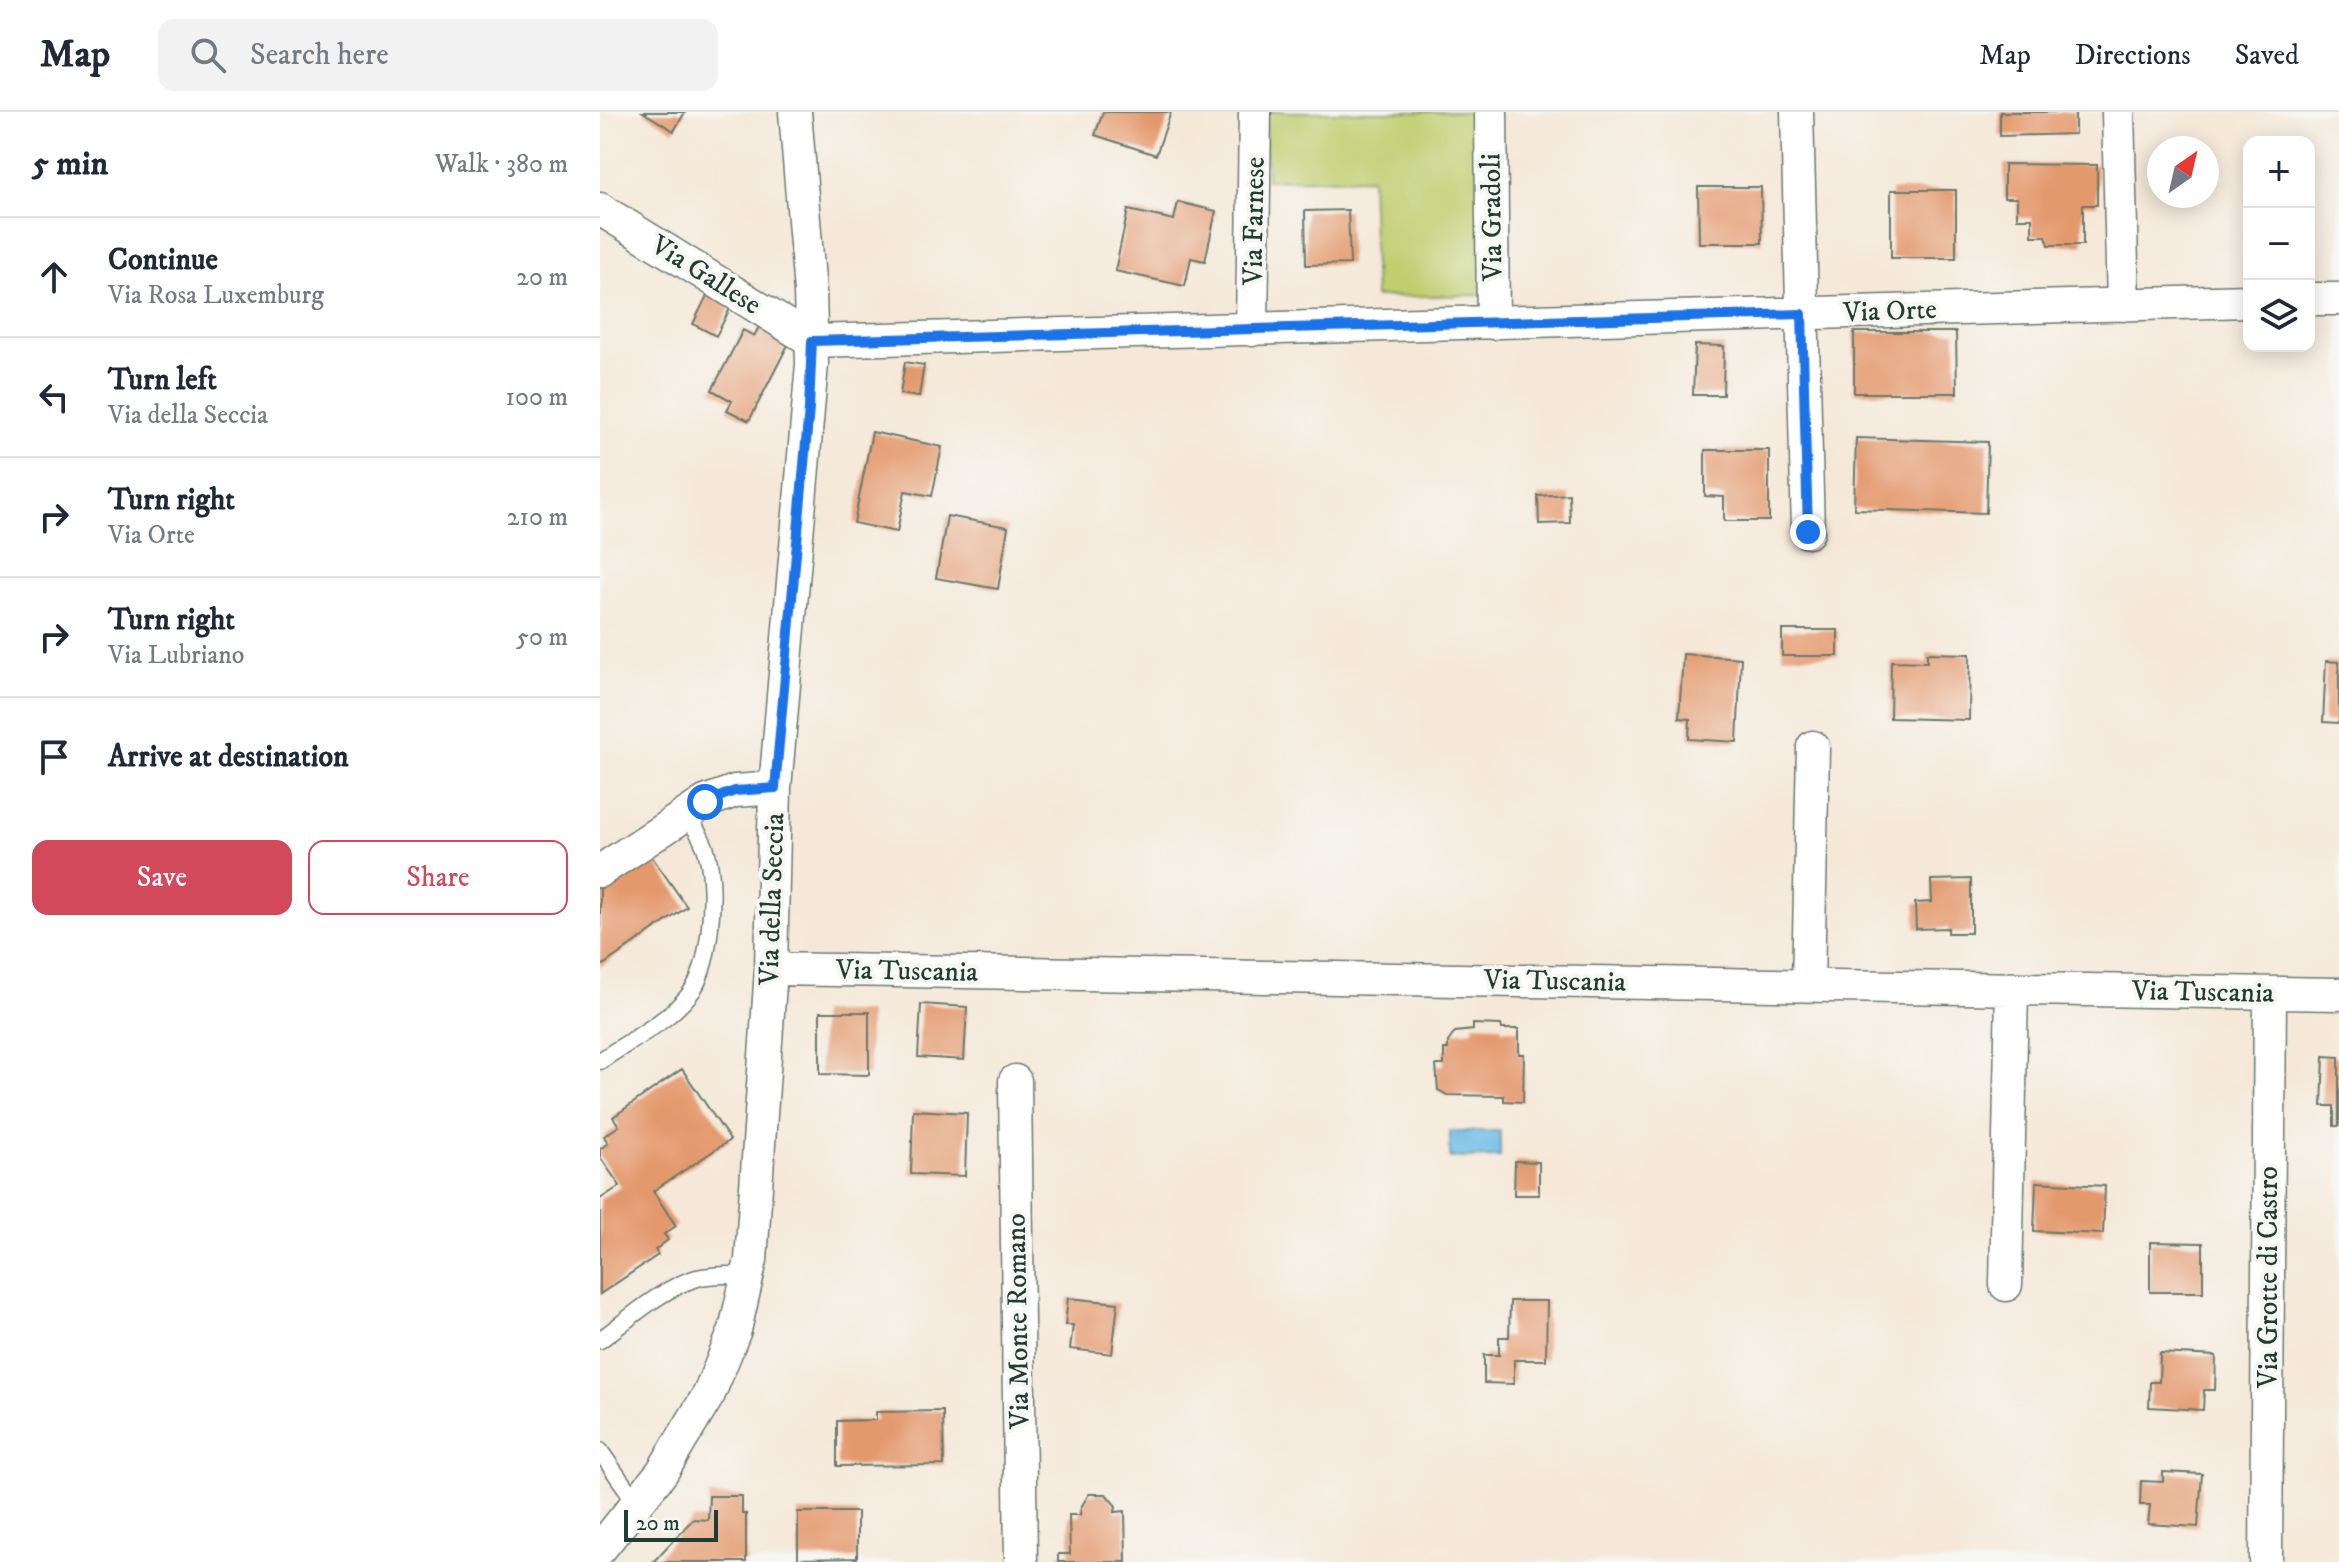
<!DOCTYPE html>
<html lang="en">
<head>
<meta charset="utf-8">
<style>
	body { margin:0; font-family:"IM FELL DW Pica",serif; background:#f2f2f3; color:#1f2937 }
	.controls { position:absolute; right:24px; top:24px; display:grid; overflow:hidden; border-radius:16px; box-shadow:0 4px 20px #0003 }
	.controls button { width:72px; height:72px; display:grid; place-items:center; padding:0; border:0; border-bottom:2px solid #e0e1e3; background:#fff; color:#1f2937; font:40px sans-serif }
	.compass { position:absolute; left:1547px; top:24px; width:72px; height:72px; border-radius:50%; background:#fff; box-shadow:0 4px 20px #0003; rotate:34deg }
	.scale { position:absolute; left:24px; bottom:20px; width:94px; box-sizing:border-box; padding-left:8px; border:4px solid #1f3d34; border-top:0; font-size:22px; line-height:28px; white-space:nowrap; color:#1f3d34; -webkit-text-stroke:6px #f6f6f2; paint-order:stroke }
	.stop { position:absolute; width:24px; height:24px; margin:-18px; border:6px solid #1a73e8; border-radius:50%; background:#fff }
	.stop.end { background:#1a73e8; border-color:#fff; box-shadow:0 2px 8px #0008 }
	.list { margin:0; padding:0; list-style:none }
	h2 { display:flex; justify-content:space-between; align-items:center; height:104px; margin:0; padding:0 32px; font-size:34px }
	h2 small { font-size:26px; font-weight:400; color:#747a83 }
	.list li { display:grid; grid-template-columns:52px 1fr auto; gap:24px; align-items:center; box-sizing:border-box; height:120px; padding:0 32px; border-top:2px solid #e0e1e3 }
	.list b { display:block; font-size:30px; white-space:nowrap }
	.list p { margin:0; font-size:26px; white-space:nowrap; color:#747a83 }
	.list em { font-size:26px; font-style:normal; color:#747a83 }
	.actions { display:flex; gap:16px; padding:24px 32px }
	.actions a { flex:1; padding:18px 0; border:2px solid #d1495b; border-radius:16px; text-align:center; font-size:28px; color:#d1495b }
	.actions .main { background:#d1495b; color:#fff }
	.icon { flex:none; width:44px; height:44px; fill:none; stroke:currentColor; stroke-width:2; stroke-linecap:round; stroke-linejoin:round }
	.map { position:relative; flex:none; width:1739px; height:1450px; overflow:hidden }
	header { display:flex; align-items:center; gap:48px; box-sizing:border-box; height:112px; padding:0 40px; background:#fff; border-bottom:2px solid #e0e1e3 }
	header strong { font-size:38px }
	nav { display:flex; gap:44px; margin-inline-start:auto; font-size:28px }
	.search { width:560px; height:72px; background:#f2f2f3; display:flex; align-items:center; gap:20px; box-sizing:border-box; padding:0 28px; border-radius:16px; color:#747a83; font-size:30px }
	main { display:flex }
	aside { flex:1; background:#fff }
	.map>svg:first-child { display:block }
	.green { fill:#c0ce70; stroke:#708652; stroke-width:2 }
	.water { fill:#6bbae5; stroke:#457c8c; stroke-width:2 }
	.building { fill:#e4996d }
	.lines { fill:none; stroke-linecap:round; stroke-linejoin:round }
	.service-casing { stroke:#6a796d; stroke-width:19 }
	.minor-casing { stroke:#6a796d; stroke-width:35 }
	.service { stroke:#fff; stroke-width:16 }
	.minor { stroke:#fff; stroke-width:32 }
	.route { stroke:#1a73e8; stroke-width:10 }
	.labels { text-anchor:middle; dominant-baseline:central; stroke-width:8; stroke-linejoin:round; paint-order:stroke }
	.street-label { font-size:28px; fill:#1f3d34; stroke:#f6f6f2 }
</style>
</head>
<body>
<header>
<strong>Map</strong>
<div class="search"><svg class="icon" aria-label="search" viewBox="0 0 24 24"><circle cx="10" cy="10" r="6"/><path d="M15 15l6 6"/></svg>Search here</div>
<nav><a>Map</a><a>Directions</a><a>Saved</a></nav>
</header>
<main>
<aside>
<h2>5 min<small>Walk · 380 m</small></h2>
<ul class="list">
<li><svg class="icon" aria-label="ahead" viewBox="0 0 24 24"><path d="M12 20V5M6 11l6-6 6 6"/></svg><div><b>Continue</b><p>Via Rosa Luxemburg</p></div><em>20 m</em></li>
<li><svg class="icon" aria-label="left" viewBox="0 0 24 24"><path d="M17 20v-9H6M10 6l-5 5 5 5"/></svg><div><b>Turn left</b><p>Via della Seccia</p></div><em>100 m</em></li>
<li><svg class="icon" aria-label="right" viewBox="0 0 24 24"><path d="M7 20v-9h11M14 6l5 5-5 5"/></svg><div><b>Turn right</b><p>Via Orte</p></div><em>210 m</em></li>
<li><svg class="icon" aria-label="right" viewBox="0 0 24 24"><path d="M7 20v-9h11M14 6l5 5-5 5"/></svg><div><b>Turn right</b><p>Via Lubriano</p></div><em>50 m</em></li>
<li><svg class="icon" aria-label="arrive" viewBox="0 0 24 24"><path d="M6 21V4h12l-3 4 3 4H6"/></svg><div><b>Arrive at destination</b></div></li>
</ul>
<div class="actions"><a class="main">Save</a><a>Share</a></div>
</aside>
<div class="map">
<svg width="1739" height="1450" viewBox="0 0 1739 1450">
	<rect width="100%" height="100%" fill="#f6f6f2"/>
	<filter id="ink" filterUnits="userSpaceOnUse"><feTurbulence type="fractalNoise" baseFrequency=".0125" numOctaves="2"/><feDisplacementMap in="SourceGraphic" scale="16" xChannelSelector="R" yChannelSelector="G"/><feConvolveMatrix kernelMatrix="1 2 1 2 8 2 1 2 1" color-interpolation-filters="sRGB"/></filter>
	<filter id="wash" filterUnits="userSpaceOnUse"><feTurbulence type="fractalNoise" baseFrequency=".006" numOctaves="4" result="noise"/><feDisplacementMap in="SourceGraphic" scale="32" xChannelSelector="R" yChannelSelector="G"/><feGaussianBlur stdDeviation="1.8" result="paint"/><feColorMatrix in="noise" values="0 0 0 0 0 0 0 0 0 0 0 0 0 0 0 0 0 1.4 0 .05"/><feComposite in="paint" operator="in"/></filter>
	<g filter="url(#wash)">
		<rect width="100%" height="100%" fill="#f5e8d8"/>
		<path class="green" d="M 665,0 L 878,0 L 883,183 L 775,185 L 771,66 L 667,68 Z"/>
		<path class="water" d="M 850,1019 L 900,1019 L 900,1045 L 850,1046 Z"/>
		<g id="blocks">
			<path class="building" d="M 43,0 L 85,0 L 74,19 Z
				M 503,0 L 571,0 L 556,43 L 495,23 Z
				M 1400,0 L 1475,0 L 1475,22 L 1400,24 Z
				M 1404,52 L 1497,53 L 1497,93 L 1483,93 L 1483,133 L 1449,133 L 1446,124 L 1432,124 L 1432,106 L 1417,106 L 1417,86 L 1404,86 Z
				M 1098,75 L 1161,75 L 1162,131 L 1099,131 Z
				M 1291,78 L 1356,78 L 1356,146 L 1291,146 Z
				M 578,90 L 616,99 L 605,149 L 591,146 L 585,174 L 515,159 L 528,98 L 574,108 Z
				M 748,98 L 750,152 L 706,153 L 705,99 Z
				M 111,175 L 135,187 L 116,224 L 93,212 Z
				M 162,210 L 192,225 L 149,309 L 127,298 L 132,289 L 112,278 L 143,218 L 154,224 Z
				M 1254,220 L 1356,220 L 1357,281 L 1254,281 Z
				M 1095,233 L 1124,234 L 1123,283 L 1093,283 Z
				M 305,250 L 324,253 L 319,285 L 300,282 Z
				M 272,320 L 342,335 L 332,384 L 305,379 L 297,420 L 254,411 Z
				M 1256,326 L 1388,330 L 1386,401 L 1254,397 Z
				M 1105,338 L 1169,338 L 1169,409 L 1124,409 L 1124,385 L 1105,384 Z
				M 969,382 L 970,411 L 939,412 L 938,384 Z
				M 347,404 L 408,415 L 398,477 L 336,466 Z
				M 1182,518 L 1238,518 L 1238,544 L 1182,544 Z
				M 1327,541 L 1370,542 L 1369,608 L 1290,606 L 1291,549 L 1327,550 Z
				M 1083,542 L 1141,546 L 1137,630 L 1089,627 L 1090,607 L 1079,606 Z
				M 1726,549 L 1739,550 L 1739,611 L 1723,610 Z
				M 50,742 L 87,795 L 0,855 L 0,777 Z
				M 1371,767 L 1371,821 L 1348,821 L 1348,816 L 1316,817 L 1315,791 L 1332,790 L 1331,768 Z
				M 321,892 L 367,895 L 364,948 L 318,945 Z
				M 220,900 L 269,900 L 269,963 L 220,962 Z
				M 873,912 L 901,913 L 902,917 L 919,917 L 919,942 L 924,942 L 923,990 L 904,989 L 904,984 L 847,983 L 838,978 L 836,953 L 844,953 L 844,937 L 848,937 L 848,930 L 855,920 L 873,918 Z
				M 1724,944 L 1739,945 L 1739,1014 L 1734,1014 L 1734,994 L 1722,994 Z
				M 82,957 L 130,1028 L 53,1079 L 76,1114 L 64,1122 L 68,1128 L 55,1138 L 58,1143 L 0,1182 L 0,1087 L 20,1074 L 0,1045 L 0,1037 L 8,1031 L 4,1024 L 19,1014 L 13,1005 Z
				M 313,998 L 367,1001 L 365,1064 L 311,1062 Z
				M 915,1049 L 939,1050 L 939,1083 L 914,1083 Z
				M 1436,1070 L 1505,1074 L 1503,1122 L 1434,1119 Z
				M 1550,1130 L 1603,1131 L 1603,1180 L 1550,1180 Z
				M 468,1186 L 518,1191 L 512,1242 L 470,1237 L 473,1213 L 465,1213 Z
				M 910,1189 L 947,1189 L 946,1248 L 914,1248 L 914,1272 L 884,1271 L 884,1243 L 899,1243 L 899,1225 L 909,1225 Z
				M 1560,1241 L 1616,1244 L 1615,1278 L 1604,1278 L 1603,1298 L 1549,1295 L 1550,1270 L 1559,1270 Z
				M 343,1299 L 344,1353 L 237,1354 L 237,1309 L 276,1308 L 276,1300 Z
				M 1563,1360 L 1602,1362 L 1598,1415 L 1548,1412 L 1550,1393 L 1540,1393 L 1541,1369 L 1563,1370 Z
				M 489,1382 L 506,1382 L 516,1394 L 515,1400 L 525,1399 L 526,1450 L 458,1450 L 458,1442 L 470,1442 L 469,1403 L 480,1403 L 481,1395 Z
				M 109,1384 L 142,1384 L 142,1402 L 146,1402 L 146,1450 L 53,1450 L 93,1407 L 108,1408 Z
				M 198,1400 L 257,1400 L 257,1446 L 198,1447 Z"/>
		</g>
	</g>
	<g filter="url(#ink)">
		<use href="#blocks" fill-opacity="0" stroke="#6a796d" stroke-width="2"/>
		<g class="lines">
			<g class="service-casing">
				<path id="service" d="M 0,949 C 29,929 66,911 89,883 C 111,857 116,779 108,746 C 105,729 95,716 86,702
					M 0,1228 C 29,1207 62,1176 97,1166 C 114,1162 131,1163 148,1164
					M 0,1339 L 37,1392"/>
			</g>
			<g class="minor-casing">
				<path id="minor" d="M 891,0 L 893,211
					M 1197,0 L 1208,420
					M 1518,0 L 1523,193
					M 0,97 L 212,229 L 1649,189
					M 1709,187 L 1739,187
					M 652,218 L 655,0
					M 0,759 L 105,690 L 135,679 L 175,676
					M 171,857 L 1739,882
					M 1208,873 L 1213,635
					M 415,969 L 421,1450
					M 1406,1173 L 1412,877
					M 0,1437 L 62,1360 L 109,1282 L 135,1218 L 151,1148 L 171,857 L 175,676 L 212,252 L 210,180 L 195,0
					M 1666,1450 L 1670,881"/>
			</g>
			<use href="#service" class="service"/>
			<use href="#minor" class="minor"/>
		</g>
	</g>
	<g class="lines" filter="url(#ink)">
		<path class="route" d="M 105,690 L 135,679 L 175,676 L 209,297 L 212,229 L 1202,202 L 1208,420"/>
	</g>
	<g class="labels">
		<g class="street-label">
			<text transform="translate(892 105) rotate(-91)">Via Gradoli</text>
			<text transform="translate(654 109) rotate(-89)">Via Farnese</text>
			<text transform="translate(106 163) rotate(32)">Via Gallese</text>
			<text transform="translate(1290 199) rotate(-2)">Via Orte</text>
			<text transform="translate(172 787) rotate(-88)">Via della Seccia</text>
			<text transform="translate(307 859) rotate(1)">Via Tuscania</text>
			<text transform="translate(955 869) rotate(1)">Via Tuscania</text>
			<text transform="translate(1603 880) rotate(1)">Via Tuscania</text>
			<text transform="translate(1668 1165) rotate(-90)">Via Grotte di Castro</text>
			<text transform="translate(418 1209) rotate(-91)">Via Monte Romano</text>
		</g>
	</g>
</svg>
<div class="controls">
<button>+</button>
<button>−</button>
<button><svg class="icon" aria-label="layers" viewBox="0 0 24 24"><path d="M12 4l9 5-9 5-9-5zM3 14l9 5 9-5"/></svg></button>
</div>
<svg class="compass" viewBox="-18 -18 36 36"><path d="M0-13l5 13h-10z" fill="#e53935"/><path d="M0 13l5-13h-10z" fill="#747a83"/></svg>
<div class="scale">20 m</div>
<div class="stop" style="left:105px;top:690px"></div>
<div class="stop end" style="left:1208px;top:420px"></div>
</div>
</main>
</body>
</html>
